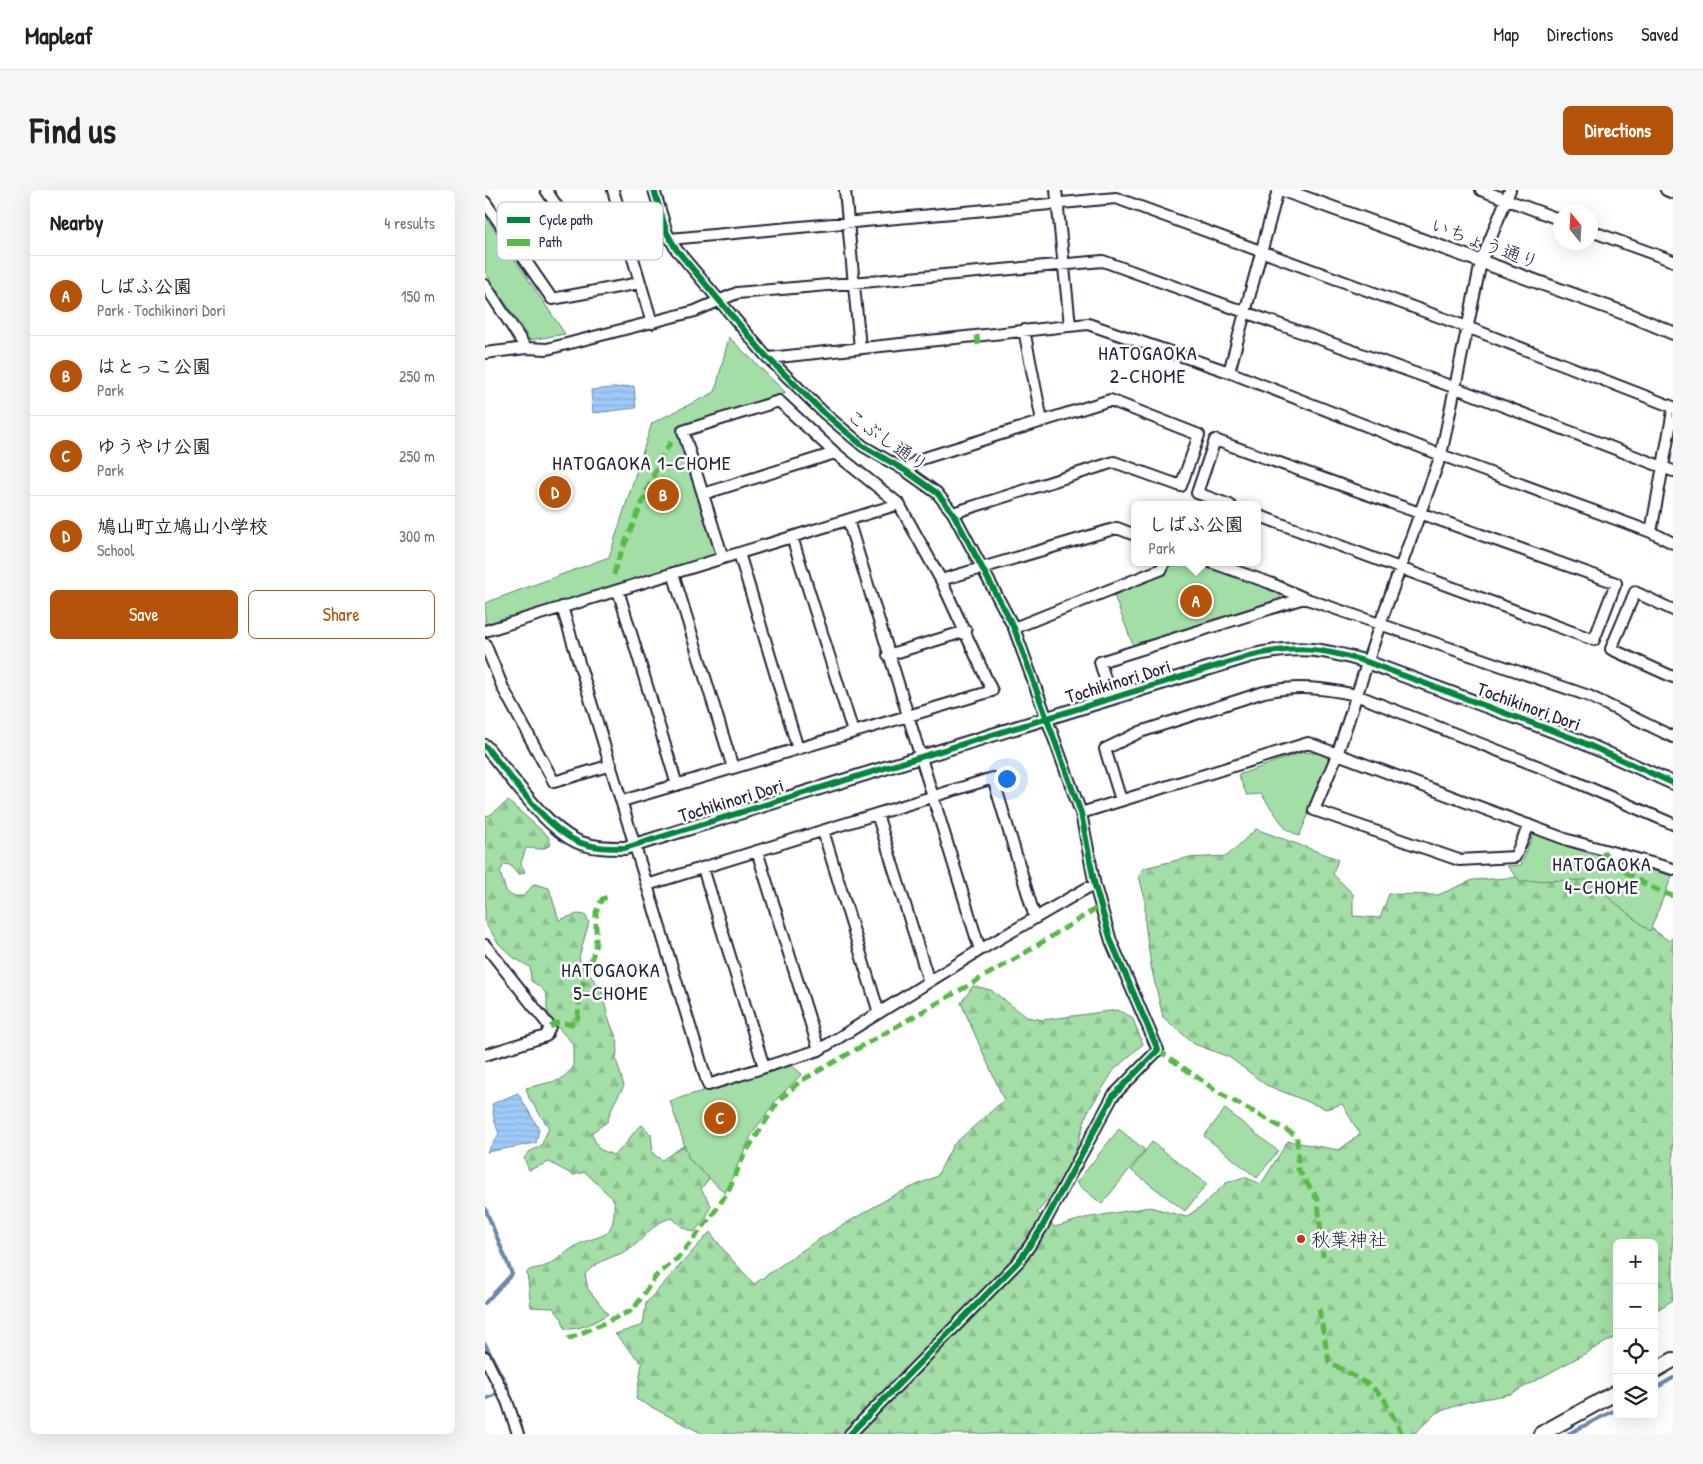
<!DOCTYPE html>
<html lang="en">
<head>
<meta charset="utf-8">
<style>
	body { margin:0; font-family:"Patrick Hand","Klee One",sans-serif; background:#f6f6f6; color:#202124 }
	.controls { position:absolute; right:15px; bottom:15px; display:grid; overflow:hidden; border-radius:8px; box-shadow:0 5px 20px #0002 }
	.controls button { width:45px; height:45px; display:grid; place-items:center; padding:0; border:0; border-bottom:1px solid #e0e0e0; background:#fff; color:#202124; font:25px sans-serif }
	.compass { position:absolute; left:1068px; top:15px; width:45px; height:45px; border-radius:50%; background:#fff; box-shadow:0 5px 20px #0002; rotate:342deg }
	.you { position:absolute; left:521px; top:588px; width:18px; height:18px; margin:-12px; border:4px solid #fff; border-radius:50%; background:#1a73e8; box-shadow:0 0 0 8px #1a73e833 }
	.badge { display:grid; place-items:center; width:32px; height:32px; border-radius:50%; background:#b45309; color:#fff; font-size:16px; font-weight:700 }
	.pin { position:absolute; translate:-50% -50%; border:2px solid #fff; box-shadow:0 1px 5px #0006 }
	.popup { position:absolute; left:646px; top:311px; width:130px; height:65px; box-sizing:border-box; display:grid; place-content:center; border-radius:8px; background:#fff; filter:drop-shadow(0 1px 4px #0005); font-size:16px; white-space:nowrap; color:#757577 }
	.popup b { font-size:19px; color:#202124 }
	.popup::after { content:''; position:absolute; left:50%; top:100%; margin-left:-10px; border:10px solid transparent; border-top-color:#fff }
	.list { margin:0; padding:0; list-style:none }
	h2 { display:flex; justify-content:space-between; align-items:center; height:65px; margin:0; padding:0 20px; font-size:21px }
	h2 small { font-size:16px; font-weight:400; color:#757577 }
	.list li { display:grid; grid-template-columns:32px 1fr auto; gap:15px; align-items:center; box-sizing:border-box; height:80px; padding:0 20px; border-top:1px solid #e0e0e0 }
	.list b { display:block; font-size:19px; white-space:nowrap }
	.list p { margin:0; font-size:16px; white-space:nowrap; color:#757577 }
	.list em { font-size:16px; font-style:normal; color:#757577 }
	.actions { display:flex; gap:10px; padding:15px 20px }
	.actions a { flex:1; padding:11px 0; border:1px solid #b45309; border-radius:8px; text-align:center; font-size:18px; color:#b45309 }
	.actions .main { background:#b45309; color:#fff }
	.icon { flex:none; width:28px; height:28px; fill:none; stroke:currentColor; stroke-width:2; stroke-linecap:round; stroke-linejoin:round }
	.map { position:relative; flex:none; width:1188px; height:1244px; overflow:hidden; border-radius:8px }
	header { display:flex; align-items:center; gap:30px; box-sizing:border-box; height:70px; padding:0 25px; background:#fff; border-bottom:1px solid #e0e0e0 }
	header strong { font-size:24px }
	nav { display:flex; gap:28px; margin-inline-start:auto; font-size:18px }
	.intro { display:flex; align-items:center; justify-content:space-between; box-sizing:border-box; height:120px; padding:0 30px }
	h1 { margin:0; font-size:35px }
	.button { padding:12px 22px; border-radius:8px; background:#b45309; color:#fff; font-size:18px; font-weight:700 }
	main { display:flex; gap:30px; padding:0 30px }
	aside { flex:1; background:#fff; border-radius:8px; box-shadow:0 5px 20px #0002 }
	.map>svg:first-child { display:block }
	.forest { fill:url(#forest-firs); stroke:#628070 }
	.green { fill:#a2dea5; stroke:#628070 }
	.water { fill:url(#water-rules); stroke:#6c87ac }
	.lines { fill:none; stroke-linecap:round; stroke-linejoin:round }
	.stream { stroke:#6c87ac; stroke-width:4 }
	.minor-casing { stroke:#22223b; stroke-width:14 }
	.tertiary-casing { stroke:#22223b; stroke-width:16 }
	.secondary-casing { stroke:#22223b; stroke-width:18 }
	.minor { stroke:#fff; stroke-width:10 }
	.tertiary { stroke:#fff; stroke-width:12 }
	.secondary { stroke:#fff; stroke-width:14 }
	.quiet { stroke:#58b947; stroke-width:5; stroke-dasharray:10 5; stroke-linecap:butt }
	.cycleway-casing { stroke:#fff; stroke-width:9 }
	.cycleway { stroke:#00873e; stroke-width:6 }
	.poi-dot { fill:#c8321e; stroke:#fff; stroke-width:2 }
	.labels { text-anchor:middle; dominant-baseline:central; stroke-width:5; stroke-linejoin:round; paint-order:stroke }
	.street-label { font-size:19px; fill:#22223b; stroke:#fff }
	.poi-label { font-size:19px; fill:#22223b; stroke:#fff; text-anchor:start }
	.neighbourhood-label { font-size:20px; letter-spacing:1px; fill:#22223b; stroke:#fff }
	.key { fill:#fff; stroke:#bdbdc4; stroke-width:1 }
	.key-label { font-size:14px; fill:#22223b }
</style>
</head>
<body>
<header>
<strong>Mapleaf</strong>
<nav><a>Map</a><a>Directions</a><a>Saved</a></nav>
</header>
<div class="intro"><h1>Find us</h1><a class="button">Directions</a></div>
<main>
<aside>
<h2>Nearby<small>4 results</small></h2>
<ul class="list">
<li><span class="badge">A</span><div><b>しばふ公園</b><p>Park · Tochikinori Dori</p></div><em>150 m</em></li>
<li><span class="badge">B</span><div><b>はとっこ公園</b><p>Park</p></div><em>250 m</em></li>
<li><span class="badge">C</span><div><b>ゆうやけ公園</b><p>Park</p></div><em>250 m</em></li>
<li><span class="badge">D</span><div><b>鳩山町立鳩山小学校</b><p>School</p></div><em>300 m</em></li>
</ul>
<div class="actions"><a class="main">Save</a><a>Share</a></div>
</aside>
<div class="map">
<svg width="1188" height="1244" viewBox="0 0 1188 1244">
	<defs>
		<pattern id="forest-firs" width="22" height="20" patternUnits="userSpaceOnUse" patternTransform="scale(1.25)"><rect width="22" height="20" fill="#a2dea5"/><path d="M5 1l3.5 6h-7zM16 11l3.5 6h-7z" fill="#8bbe8f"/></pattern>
		<pattern id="water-rules" width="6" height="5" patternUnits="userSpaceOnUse" patternTransform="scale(1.25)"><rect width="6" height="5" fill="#9dcaf8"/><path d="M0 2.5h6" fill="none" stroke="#87add6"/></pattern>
	</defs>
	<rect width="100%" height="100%" fill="#fff"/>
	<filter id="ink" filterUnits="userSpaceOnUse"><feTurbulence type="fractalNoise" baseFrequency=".02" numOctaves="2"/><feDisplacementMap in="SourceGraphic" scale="10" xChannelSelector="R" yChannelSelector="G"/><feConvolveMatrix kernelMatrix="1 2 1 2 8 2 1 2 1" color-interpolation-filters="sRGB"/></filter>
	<g filter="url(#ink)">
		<path class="forest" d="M 23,611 L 63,646 L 66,655 L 57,659 L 41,658 L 36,673 L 40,682 L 33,685 L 25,675 L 19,674 L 15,682 L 21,701 L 27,706 L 39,706 L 49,694 L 64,698 L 74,730 L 93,724 L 100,725 L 104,732 L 94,767 L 97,776 L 117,799 L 122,825 L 133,852 L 131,869 L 139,896 L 129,913 L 122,932 L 106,943 L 114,959 L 128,965 C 144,955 144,944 157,935 L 166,944 L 168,964 L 177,970 L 204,952 L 228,983 L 216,999 L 226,1015 L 221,1028 L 209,1042 L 197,1037 L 187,1028 C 170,1031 162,1045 150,1055 C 134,1068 115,1067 100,1084 L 103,1099 L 123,1124 C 110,1132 96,1140 80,1139 L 77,1129 L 68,1118 L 46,1117 L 42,1082 C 47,1077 54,1079 60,1076 C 70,1073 78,1064 86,1059 C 113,1040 131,1057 129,1010 L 100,982 L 88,985 L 64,972 L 44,980 L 39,968 L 44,962 L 56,956 L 64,938 L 44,908 L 41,898 L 75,890 L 88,878 L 88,854 C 81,846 71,837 65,827 C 56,811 72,806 46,791 L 45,777 L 29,768 L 14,754 L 0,733 L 0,626 L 5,625 Z
			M 771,639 L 853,669 L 848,684 L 868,704 L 868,726 L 895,728 L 904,704 L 953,705 L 988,690 L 1093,684 L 1184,751 L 1188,747 L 1188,1110 L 1169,1122 L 1169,1053 L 1132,1053 L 1132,1146 L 1026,1204 L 982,1212 L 951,1223 L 929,1244 L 218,1244 L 151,1209 L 157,1174 L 130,1144 L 158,1135 L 161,1113 L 225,1042 L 241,1063 L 269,1094 L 331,1051 L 409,1005 L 452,986 L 468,955 L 519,910 L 476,813 L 488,796 L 506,800 L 542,827 L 558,830 L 632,820 L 647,827 L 658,854 L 629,880 L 602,923 L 591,960 L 570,1001 L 552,1023 L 570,1037 L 600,1028 L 665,1017 L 701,1027 L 717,1016 L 741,993 L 759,987 L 776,994 L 803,951 L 854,960 L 875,944 L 857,914 L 841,919 L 781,895 L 744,867 L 709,854 L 678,827 L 666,776 L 660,733 L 660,709 L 654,686 L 659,678 L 701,668 L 742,666 Z"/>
		<path class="green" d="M 0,25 L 80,144 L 45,150 L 0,82 Z
			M 244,147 L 301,203 L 191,237 L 230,362 L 229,365 L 0,437 L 0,413 L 124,367 L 167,233 L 230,202 Z
			M 685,372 L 711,372 L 795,402 L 795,410 L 648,455 L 628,403 L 680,383 Z
			M 818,562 L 840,564 L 846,574 L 814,646 L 801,639 L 776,604 L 762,605 L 753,585 Z
			M 1053,642 L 1080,655 L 1187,686 L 1165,741 L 1102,690 L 1035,691 L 1022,676 L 1036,675 L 1048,645 Z
			M 305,874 L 317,884 L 291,910 L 267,944 L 240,1003 L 204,969 L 185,911 Z
			M 740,919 L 793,961 L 772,988 L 719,946 Z
			M 634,939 L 660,960 L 617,1014 L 591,993 Z
			M 667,952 L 722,994 L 700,1021 L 646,980 Z"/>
		<path class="water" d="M 149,196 L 151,218 L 108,223 L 106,200 Z
			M 33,903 L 54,939 L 51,953 L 2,962 L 14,944 L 9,929 L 7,914 Z"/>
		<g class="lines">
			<path class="stream" d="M 0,1018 L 27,1084 L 0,1113
				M 0,1154 L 23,1198 L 20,1201
				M 1169,1199 L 1188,1188
				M 0,1209 L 10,1205
				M 1083,1244 L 1132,1219"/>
			<g class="minor-casing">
				<path id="minor" d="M 61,0 L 90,43 L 138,33
					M 128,0 L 167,133
					M 169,0 L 182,43 L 191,59 L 280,165 L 339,223 L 378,256 L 421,281 L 452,303 L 468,323 L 529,438 L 596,623 L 610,696 L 626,751 L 673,860 L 628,906 L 556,1039 L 534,1071 L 365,1244
					M 360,0 L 375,158
					M 571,0 L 585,135
					M 996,0 L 1076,30
					M 1025,0 L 996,72 L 956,265 L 895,434 L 852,565 L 829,620 L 974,670 L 1030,667 L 1044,635
					M 1181,0 L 1188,3
					M 0,12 L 67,109 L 155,93
					M 1106,41 L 1188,71
					M 185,49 L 631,8 L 982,137 L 1188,217
					M 0,95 L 41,158
					M 539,140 L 557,231
					M 0,163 L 41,158 L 62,159 L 210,121 L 252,103 L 618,71 L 971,198 L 1188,281
					M 284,168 L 603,134 L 744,182 L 956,265 L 1166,342 L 1188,353
					M 744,182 L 793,0
					M 421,281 L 433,270 L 625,210 L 714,245 L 696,296 L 629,272 L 468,323
					M 218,304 L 350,263
					M 745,315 L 712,303 L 730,250 L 1131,393 L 1109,450 L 772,325
					M 363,330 L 495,760
					M 1166,342 L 1188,221
					M 307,347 L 368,542
					M 254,363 L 313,559
					M 725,372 L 785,393 L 819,408 L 1104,506 L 1188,547
					M 188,383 L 248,578
					M 456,390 L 632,338 L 650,345
					M 133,400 L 192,595
					M 77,417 L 223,895 L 334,860 L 495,760 L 602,698 L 610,696
					M 1188,420 L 1150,402 L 1126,459 L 1188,487
					M 529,438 L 677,379 L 679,372
					M 0,441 L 414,314
					M 0,454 L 18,498 L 69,592 L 126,575
					M 403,465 L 481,441
					M 626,509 L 615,472 L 819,408
					M 636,610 L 620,559 L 655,542 L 779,502 C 812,495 839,498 871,505 L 1070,583 L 1188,634
					M 137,611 L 507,501 L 456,390 L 414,314 L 350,263 L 294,211 L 198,241 L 238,368
					M 596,623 L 823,553 L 1083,650 L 1188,679
					M 392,624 L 444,792
					M 338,641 L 394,823
					M 272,661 L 334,860
					M 218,678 L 279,877
					M 162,695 L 508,588 L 550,728
					M 0,755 L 65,837 L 61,846 L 0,865
					M 0,1167 L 22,1211 L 33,1244"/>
			</g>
			<g class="tertiary-casing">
				<path id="tertiary" d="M 798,0 L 1150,127 L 1188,143
					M 0,556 C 25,584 58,635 91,651 C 106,658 124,658 140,658 L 764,466 C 812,455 836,458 882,472 L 1090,549 L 1188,593"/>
			</g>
			<g class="secondary-casing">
				<path id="secondary" d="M 1169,1181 L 1188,1170
					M 1056,1244 L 1132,1202"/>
			</g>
			<use href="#minor" class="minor"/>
			<use href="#tertiary" class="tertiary"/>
			<use href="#secondary" class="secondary"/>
			<path class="quiet" d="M 492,145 L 493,156
				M 1187,225 L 1188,225
				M 129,385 L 131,375 L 175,270 L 186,252
				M 1118,661 C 1135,682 1162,697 1188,706
				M 65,837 L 72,833 L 89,834 L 93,827 L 95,802 L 108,765 L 111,753 L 111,722 L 117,709 L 123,707
				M 673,860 L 736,904 L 812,946 L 813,979 L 833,1010 L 838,1067
				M 834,1119 L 844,1172 L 886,1196 L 899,1209 L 917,1244
				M 83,1149 L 148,1120 L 171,1086 L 194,1067 L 226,1027 L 244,1000 L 259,965 L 293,912 L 314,892 L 535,766 L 615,716"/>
			<g class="cycleway-casing">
				<path id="cycleway" d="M 169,0 L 182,43 L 191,59 L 280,165 L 339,223 L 378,256 L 421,281 L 452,303 L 468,323 L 529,438 L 596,623 L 610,696 L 626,751 L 673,860 L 628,906 L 556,1039 L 534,1071 L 365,1244
					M 0,556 C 25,584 58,635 91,651 C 106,658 124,658 140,658 L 764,466 C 812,455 836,458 882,472 L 1090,549 L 1188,593"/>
			</g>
			<use href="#cycleway" class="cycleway"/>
		</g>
	</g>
	<circle class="poi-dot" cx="816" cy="1049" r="5"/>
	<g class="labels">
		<g class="street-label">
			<text transform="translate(1000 53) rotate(20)">いちょう通り</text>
			<text transform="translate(403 250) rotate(35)">こぶし通り</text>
			<text transform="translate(633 491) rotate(-17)">Tochikinori Dori</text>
			<text transform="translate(1044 516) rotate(20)">Tochikinori Dori</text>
			<text transform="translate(246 610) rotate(-17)">Tochikinori Dori</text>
		</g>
		<g class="poi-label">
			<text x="826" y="1049">秋葉神社</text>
		</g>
		<g class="neighbourhood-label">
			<text x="663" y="162">HATOGAOKA<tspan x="663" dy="23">2-CHOME</tspan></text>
			<text x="157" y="272">HATOGAOKA 1-CHOME</text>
			<text x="1117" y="673">HATOGAOKA<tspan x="1117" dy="23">4-CHOME</tspan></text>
			<text x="126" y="779">HATOGAOKA<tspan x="126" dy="23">5-CHOME</tspan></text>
		</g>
	</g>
	<rect x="12" y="12" width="166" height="58" rx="8" class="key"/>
	<rect x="22" y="27" width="23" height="6" fill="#00873e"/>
	<rect x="22" y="49" width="23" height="7" fill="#58b947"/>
	<g class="key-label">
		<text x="54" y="35">Cycle path</text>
		<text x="54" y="57">Path</text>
	</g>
</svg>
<div class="controls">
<button>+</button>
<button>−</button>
<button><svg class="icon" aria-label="locate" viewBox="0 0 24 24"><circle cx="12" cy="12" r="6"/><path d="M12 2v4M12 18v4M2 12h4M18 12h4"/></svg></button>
<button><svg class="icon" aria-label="layers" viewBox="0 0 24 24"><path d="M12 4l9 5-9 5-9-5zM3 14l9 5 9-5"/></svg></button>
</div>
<svg class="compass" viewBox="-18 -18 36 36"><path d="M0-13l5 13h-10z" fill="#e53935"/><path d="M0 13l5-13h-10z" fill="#757577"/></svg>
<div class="you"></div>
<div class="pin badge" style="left:711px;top:411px">A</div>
<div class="popup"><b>しばふ公園</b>Park</div>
<div class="pin badge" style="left:178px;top:305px">B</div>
<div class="pin badge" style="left:235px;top:928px">C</div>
<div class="pin badge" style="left:70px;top:302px">D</div>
</div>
</main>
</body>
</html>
